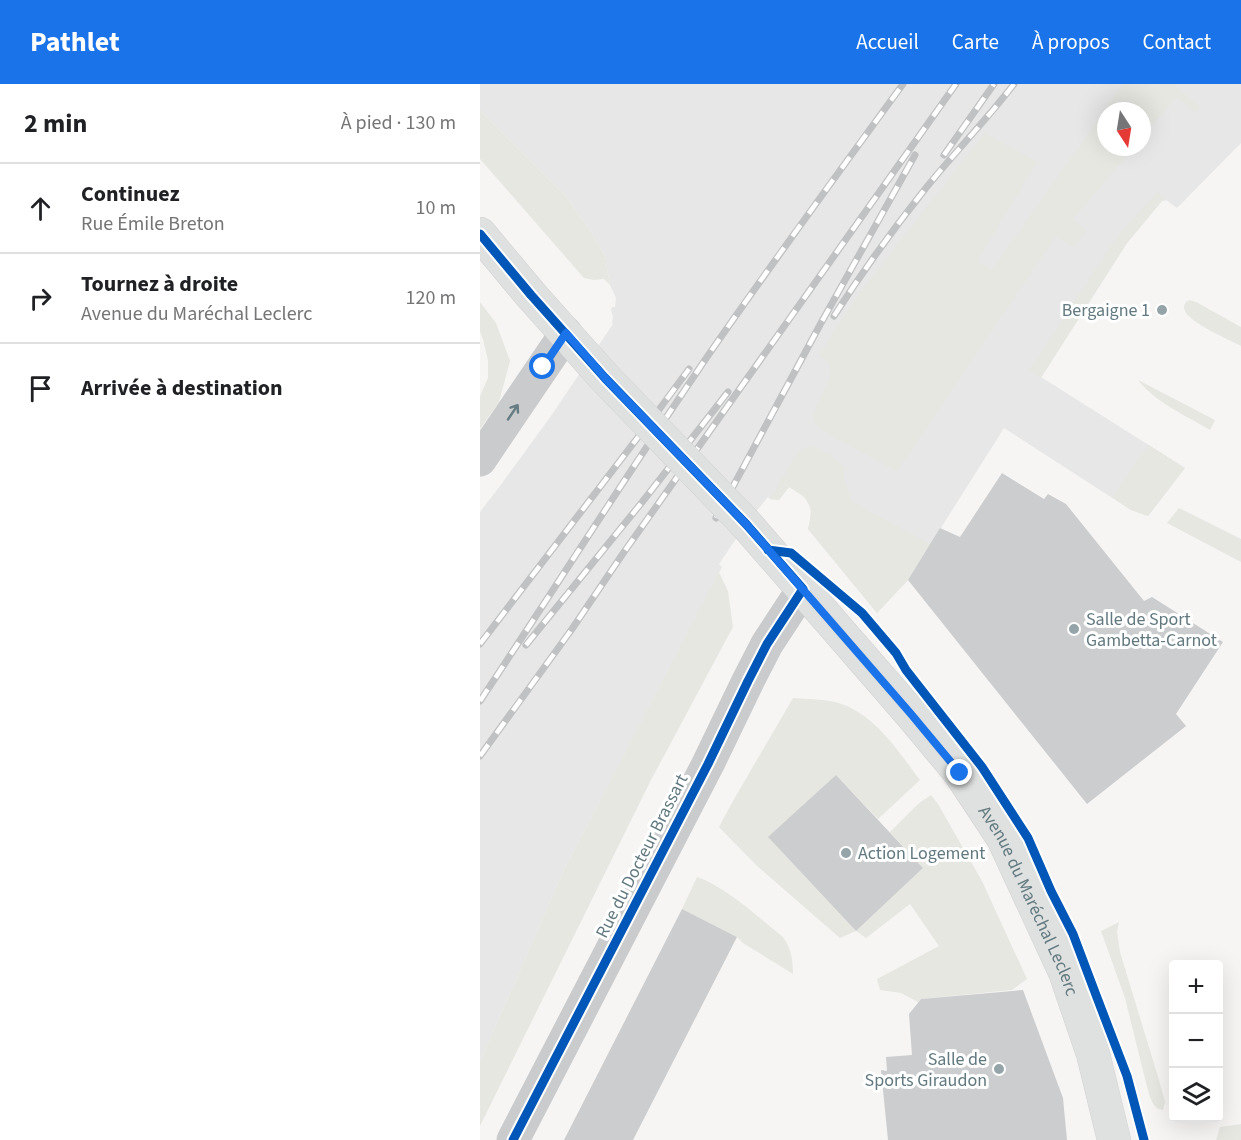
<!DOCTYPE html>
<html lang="fr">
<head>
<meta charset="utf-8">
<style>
	body { margin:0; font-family:"Source Sans 3",sans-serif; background:#f2f2f2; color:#202124 }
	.controls { position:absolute; right:18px; bottom:18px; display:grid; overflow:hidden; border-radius:6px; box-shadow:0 6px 24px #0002 }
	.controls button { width:54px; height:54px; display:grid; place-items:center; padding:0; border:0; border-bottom:2px solid #e0e0e0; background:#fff; color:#202124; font:30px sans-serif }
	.compass { position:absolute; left:617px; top:18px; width:54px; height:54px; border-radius:50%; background:#fff; box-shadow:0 6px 24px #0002; rotate:168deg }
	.stop { position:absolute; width:18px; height:18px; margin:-14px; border:4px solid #1a73e8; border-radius:50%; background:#fff }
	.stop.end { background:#1a73e8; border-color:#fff; box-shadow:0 2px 6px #0008 }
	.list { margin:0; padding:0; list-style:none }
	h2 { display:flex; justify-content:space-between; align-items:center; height:78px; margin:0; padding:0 24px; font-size:26px }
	h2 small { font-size:20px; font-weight:400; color:#757577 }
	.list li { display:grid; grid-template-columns:39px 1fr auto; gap:18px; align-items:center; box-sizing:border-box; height:90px; padding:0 24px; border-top:2px solid #e0e0e0 }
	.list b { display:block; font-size:22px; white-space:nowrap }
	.list p { margin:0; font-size:20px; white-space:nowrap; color:#757577 }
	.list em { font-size:20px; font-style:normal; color:#757577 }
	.icon { flex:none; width:33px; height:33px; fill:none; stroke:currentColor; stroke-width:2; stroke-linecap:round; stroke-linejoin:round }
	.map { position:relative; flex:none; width:761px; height:1056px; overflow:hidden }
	header { display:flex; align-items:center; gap:36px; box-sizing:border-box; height:84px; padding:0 30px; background:#1a73e8; color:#fff }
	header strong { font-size:28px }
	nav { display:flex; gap:33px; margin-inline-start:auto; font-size:21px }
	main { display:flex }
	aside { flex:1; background:#fff }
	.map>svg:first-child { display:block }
	.built { fill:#e6e7e6; fill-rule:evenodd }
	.green { fill:#e6e7e1 }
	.building { fill:#cccdce }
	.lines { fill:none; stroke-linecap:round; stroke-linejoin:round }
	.major-casing { stroke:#d2d2d2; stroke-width:34 }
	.minor { stroke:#cacbcc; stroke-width:33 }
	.major { stroke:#dfe0e0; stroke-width:33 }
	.rail-casing { stroke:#c0c1c2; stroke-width:7 }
	.rail { stroke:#fff; stroke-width:4.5; stroke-dasharray:14; stroke-linecap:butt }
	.major-bridge-casing { stroke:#d2d2d2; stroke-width:34; stroke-linecap:butt }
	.major-bridge { stroke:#dfe0e0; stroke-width:33 }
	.cycleway-casing { stroke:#fff; stroke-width:13 }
	.cycleway { stroke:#0057b8; stroke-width:9 }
	.oneway { stroke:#667d83 }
	.route { stroke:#1a73e8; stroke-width:8 }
	.poi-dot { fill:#95a4a8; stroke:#fff; stroke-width:2 }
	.labels { text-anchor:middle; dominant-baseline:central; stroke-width:6; stroke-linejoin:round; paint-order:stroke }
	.poi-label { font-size:18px; fill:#61797f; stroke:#fff; text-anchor:end }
	.street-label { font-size:18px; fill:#61797f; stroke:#fff }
</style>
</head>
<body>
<header>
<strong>Pathlet</strong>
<nav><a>Accueil</a><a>Carte</a><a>À propos</a><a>Contact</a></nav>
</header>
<main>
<aside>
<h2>2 min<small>À pied · 130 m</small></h2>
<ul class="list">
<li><svg class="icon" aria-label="ahead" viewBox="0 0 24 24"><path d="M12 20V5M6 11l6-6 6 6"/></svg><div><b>Continuez</b><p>Rue Émile Breton</p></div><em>10 m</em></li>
<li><svg class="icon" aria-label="right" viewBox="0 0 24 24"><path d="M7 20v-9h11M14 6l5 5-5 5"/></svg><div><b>Tournez à droite</b><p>Avenue du Maréchal Leclerc</p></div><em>120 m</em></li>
<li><svg class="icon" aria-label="arrive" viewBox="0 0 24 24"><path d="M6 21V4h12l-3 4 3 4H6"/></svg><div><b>Arrivée à destination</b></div></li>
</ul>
</aside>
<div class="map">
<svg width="761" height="1056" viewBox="0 0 761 1056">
	<rect width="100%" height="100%" fill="#f6f5f4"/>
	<path class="built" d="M 0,0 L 761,0 L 761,59 L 697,124 L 686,116 L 682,117 L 647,159 L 561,293 L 705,384 L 668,432 L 651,426 L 524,344 L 428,496 L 397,529 L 328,445 L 332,428 L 325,413 L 309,403 L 299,416 L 290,415 L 288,413 L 266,440 L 239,480 L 242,483 L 84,786 L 0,978 L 0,428 L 20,402 L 71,332 L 133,240 L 132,238 L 133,233 L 131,226 L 132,223 L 135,223 L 136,214 L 130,201 L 125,172 L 113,151 L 85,111 L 0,26 ZM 626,27 L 662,27 L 662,63 L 626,63 Z"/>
	<path class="green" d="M 643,0 L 696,0 L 695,3 L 720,22 L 715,28 L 696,13 L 662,53 L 662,27 L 626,27 L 626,63 L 654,63 L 593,135 L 606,147 L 594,163 L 576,152 L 417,387 L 339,345 L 334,337 L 334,328 L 347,301 L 351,288 L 348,277 L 339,272 L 373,218 L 505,49 L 557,78 L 497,177 L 512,186 Z
		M 0,26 L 85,111 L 113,151 L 125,172 L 130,201 L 124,195 L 114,196 L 104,194 L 0,75 Z
		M 678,108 L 686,116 L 682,117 L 647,159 L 561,294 L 549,286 L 639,150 Z
		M 709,216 L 716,218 L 761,243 L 761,262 C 748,255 710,239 705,227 C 703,222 704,222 706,218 Z
		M 0,218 L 16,239 L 30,277 L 19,318 L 0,345 L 0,312 L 8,294 L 8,277 L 3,255 L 0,248 Z
		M 658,296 L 735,336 L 730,346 C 705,331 676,319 658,296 Z
		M 669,361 L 705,384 L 668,432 L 651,426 L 632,413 Z
		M 331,362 L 349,370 L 364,383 L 364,397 L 372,418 L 450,460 L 428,496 L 397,529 L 328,445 C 334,420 331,416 309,403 L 299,416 L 290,415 L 318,368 Z
		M 699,424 L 761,455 L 761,478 L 687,439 Z
		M 239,488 L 248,507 L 253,543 L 170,698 L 0,1042 L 0,978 L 84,786 Z
		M 313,614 C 327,615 341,615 355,618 C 393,627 418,667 440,696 L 398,735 L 356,691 L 289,754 L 376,847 L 443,784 L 410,748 L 438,720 L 451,711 L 458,720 L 502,797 L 547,895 L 532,906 L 441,915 L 438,918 L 421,909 L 400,906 L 397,895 L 459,862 L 430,820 L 386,854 L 376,847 L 360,854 L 277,782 L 239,743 L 253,717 Z
		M 217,793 C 246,803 278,833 303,853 C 311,864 313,876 313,890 L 263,859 L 257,853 L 202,825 Z
		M 639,838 L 637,848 L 640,868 L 679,996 L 685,1018 L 683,1026 C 672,1025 670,1012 667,1003 L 645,914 L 621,847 Z
		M 761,1040 L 761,1056 L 736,1056 L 740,1043 Z"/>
	<path class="building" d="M 522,389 L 564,415 L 568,410 L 586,420 L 664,517 L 672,513 L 743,558 L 696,630 L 706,642 L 607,720 L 428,496 L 460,444 L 480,453 Z
		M 356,691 L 443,784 L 376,847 L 288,753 Z
		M 202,825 L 257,853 L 153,1056 L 84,1056 Z
		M 543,906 L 583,1014 L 587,1056 L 408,1056 L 401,986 L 407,987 L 406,973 L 432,971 L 429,930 L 441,915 Z"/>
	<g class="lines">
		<g class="major-casing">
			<g id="major">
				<path d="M 0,150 L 51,211 L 108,275"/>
				<path id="s1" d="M 266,440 L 431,630 L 480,689 L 523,754 L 585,888 L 613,970 L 634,1056"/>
			</g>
		</g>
		<path class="minor" d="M 0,376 L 86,249
			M 33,1056 L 228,680 L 268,597 L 287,560 L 323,505"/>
		<use href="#major" class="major"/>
		<g class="rail-casing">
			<path id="rail" d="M 464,71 L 514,0
				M 354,232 C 381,190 411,148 442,109 C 471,72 505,38 534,0
				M 236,434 L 341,239 L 435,71
				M 0,560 L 178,327 L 209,285
				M 46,561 L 163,417 L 248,308
				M 0,617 C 75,504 148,389 225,276 C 289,183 356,92 423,0
				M 0,672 L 92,545 L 144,468 L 476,0"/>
		</g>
		<use href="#rail" class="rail"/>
		<g class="major-bridge-casing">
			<path id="major-bridge" d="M 108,275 L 125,294 L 266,440"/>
		</g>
		<use href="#major-bridge" class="major-bridge"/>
		<g class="cycleway-casing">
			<path id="cycleway" d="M 0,150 L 51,211 L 125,294 L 266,440 L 323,505 L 287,560 L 268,597 L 228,680 L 33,1056
				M 288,466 L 311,469 L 382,529 L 416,569 L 426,586 L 502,683 L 548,754 L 571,807 L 593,850 L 616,911 L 647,992 L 664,1056"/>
		</g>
		<use href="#cycleway" class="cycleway"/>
	</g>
	<defs><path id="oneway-shaft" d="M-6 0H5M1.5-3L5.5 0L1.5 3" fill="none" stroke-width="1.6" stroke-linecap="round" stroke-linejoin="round" transform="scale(1.5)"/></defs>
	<use class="oneway" href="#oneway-shaft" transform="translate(33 328) rotate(-56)"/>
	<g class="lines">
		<path class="route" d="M 63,283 L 86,249 L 125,294 L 266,440 L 431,630 L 480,689"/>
	</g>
	<g class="poi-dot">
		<circle cx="682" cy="226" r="6"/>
		<circle cx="594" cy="545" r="6"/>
		<circle cx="366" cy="769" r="6"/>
		<circle cx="519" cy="985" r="6"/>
	</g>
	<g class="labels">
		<g class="poi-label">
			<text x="670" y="226">Bergaigne 1</text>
			<text x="606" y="535" text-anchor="start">Salle de Sport<tspan x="606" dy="21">Gambetta-Carnot</tspan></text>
			<text x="378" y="769" text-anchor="start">Action Logement</text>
			<text x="507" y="975">Salle de<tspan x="507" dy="21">Sports Giraudon</tspan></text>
		</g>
		<g class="street-label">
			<text transform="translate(162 772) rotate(-63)">Rue du Docteur Brassart</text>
			<text stroke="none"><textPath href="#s1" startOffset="474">Avenue du Maréchal Leclerc</textPath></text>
		</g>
	</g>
</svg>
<div class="controls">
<button>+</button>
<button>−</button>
<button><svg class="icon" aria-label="layers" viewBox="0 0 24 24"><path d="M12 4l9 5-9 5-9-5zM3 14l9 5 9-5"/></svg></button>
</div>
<svg class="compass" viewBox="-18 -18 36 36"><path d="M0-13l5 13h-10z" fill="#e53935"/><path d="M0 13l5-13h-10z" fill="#757577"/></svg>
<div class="stop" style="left:63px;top:283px"></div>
<div class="stop end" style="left:480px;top:689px"></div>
</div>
</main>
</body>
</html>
